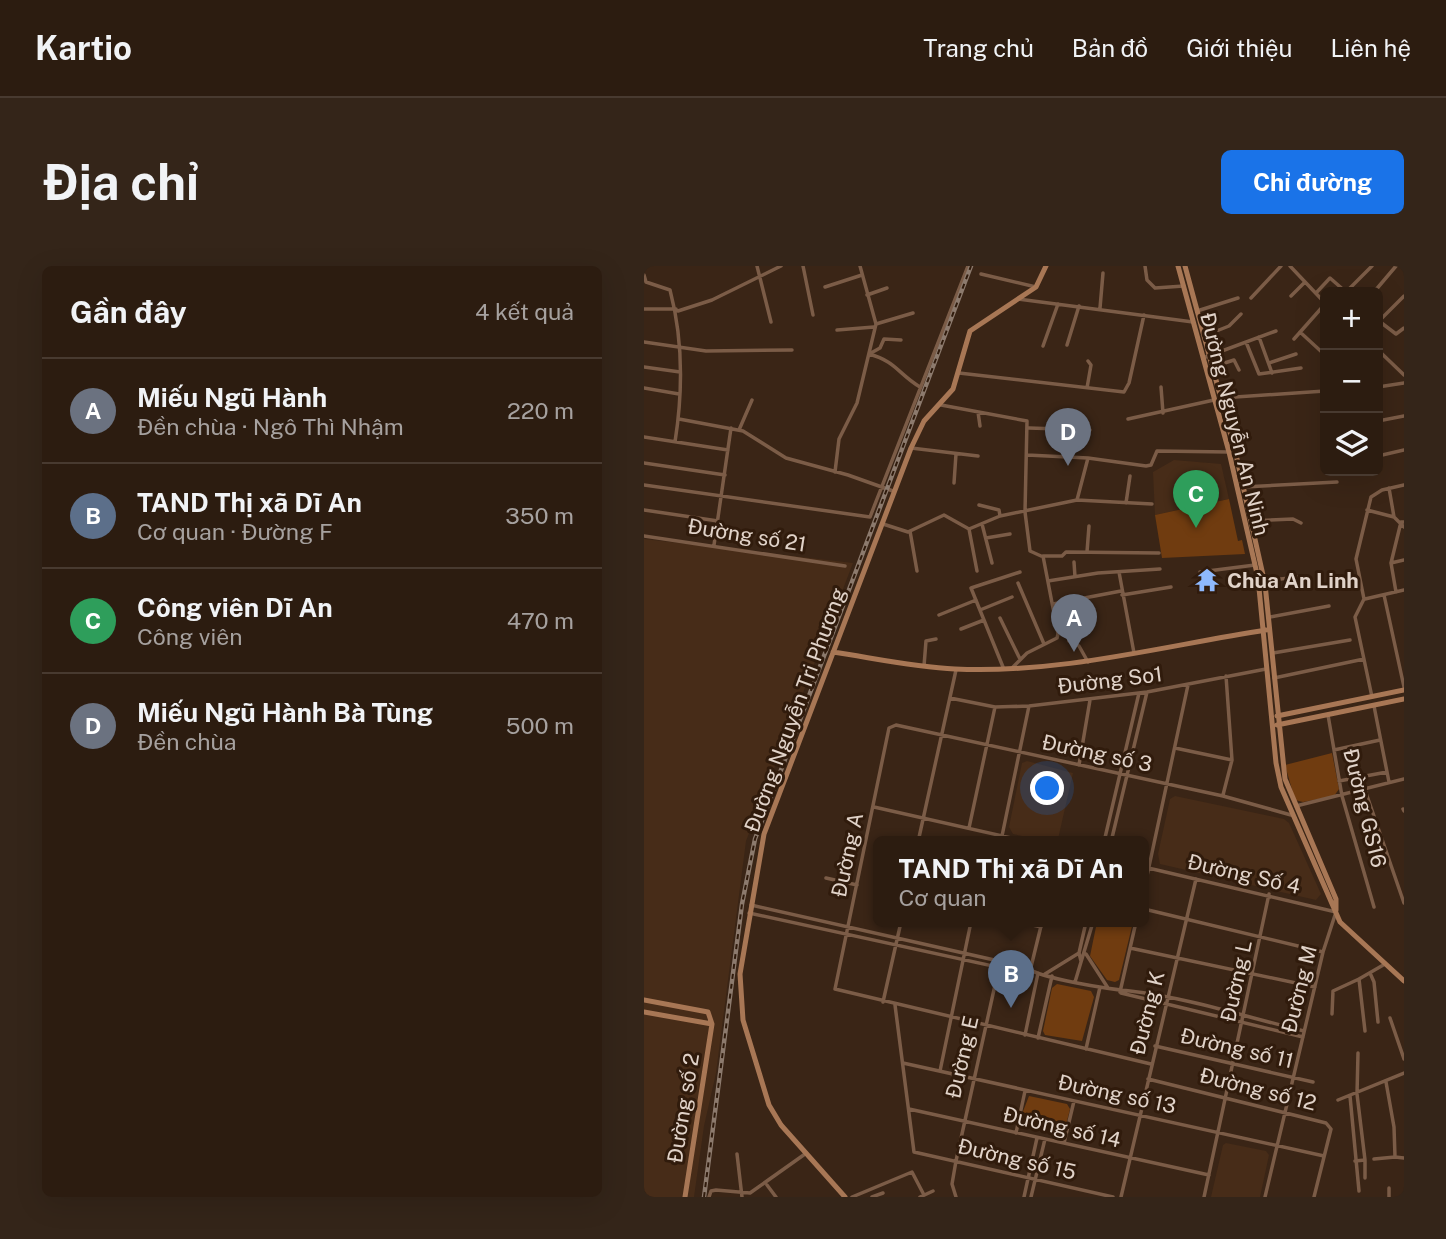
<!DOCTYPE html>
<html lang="vi">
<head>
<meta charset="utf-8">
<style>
	body { margin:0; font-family:"Public Sans",sans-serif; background:#342519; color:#f1f3f6 }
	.controls { position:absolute; right:21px; top:21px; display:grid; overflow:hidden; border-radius:10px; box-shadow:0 7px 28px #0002 }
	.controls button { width:63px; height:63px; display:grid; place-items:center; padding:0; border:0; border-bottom:2px solid #483a30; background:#2c1c10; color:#f1f3f6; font:35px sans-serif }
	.you { position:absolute; left:404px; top:523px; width:24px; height:24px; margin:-18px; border:5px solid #fff; border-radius:50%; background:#1a73e8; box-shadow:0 0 0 10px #1a73e833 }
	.badge { display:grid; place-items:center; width:46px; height:46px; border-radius:50%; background:#1a73e8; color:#fff; font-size:23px; font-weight:700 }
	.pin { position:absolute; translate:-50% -58px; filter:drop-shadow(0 2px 4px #0008) }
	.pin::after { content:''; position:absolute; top:37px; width:24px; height:21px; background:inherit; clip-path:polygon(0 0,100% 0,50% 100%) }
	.popup { position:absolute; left:229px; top:570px; width:276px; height:91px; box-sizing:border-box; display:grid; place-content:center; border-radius:10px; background:#2c1c10; filter:drop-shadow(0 2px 5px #0005); font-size:23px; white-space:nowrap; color:#a6a19f }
	.popup b { font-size:26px; color:#f1f3f6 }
	.popup::after { content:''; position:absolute; left:50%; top:100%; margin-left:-14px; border:14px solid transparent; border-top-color:#2c1c10 }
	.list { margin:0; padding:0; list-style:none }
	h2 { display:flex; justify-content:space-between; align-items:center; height:91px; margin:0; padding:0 28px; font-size:30px }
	h2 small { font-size:23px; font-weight:400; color:#a6a19f }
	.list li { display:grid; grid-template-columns:46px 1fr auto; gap:21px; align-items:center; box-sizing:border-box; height:105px; padding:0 28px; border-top:2px solid #483a30 }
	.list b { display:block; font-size:26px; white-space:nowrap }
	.list p { margin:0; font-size:23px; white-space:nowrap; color:#a6a19f }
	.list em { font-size:23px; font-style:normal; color:#a6a19f }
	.icon { flex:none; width:38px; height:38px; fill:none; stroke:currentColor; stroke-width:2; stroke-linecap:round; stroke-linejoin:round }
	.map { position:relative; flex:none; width:760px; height:931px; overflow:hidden; border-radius:10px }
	header { display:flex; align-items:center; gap:42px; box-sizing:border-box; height:98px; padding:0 35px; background:#2c1c10; border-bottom:2px solid #483a30 }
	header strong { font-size:33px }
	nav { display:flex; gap:38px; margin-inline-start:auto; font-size:24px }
	.intro { display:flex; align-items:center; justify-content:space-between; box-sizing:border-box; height:168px; padding:0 42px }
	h1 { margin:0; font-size:49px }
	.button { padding:18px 32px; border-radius:10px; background:#1a73e8; color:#fff; font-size:24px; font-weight:700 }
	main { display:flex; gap:42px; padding:0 42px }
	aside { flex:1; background:#2c1c10; border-radius:10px; box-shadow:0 7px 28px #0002 }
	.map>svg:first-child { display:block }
	.built { fill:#472c18 }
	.green { fill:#703c10 }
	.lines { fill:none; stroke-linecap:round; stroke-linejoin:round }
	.street { stroke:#7b5c47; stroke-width:3.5 }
	.secondary { stroke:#a87755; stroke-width:5 }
	.rail-casing { stroke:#8c7a6d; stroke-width:4.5 }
	.rail { stroke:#301b0c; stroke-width:2; stroke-dasharray:5; stroke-linecap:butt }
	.labels { text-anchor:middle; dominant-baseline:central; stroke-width:6; stroke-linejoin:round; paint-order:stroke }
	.street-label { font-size:21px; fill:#e1d3c9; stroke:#301b0c }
	.poi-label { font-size:21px; font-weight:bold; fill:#e1d3c9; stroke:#301b0c; text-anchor:start }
</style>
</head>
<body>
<header>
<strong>Kartio</strong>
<nav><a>Trang chủ</a><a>Bản đồ</a><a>Giới thiệu</a><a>Liên hệ</a></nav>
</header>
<div class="intro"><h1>Địa chỉ</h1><a class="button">Chỉ đường</a></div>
<main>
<aside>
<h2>Gần đây<small>4 kết quả</small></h2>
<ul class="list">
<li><span class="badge" style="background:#6b7280">A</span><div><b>Miếu Ngũ Hành</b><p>Đền chùa · Ngô Thì Nhậm</p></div><em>220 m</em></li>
<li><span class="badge" style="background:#5c6f8a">B</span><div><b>TAND Thị xã Dĩ An</b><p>Cơ quan · Đường F</p></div><em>350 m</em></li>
<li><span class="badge" style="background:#2e9e5b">C</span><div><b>Công viên Dĩ An</b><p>Công viên</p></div><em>470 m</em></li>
<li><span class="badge" style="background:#6b7280">D</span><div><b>Miếu Ngũ Hành Bà Tùng</b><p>Đền chùa</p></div><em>500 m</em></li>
</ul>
</aside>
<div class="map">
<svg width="760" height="931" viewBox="0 0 760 931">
	<rect width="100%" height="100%" fill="#3a2516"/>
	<path class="built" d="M 530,194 L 577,198 L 585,233 L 511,249 L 509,206 Z
		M 0,273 L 209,297 L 102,575 L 72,807 L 60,860 L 50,931 L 0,931 Z
		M 383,495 L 429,507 L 414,573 L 407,576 L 369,568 L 365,561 L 378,497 Z
		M 531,530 L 640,553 L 645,557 L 677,628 L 672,634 L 516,598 L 514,588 L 526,533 Z
		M 582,877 L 622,885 L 625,889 L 616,931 L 567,931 L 579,879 Z"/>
	<path class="green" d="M 585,233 L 594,275 L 598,274 L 601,288 L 518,292 L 511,249 Z
		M 688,487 L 695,523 L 690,530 L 659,536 L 651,534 L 641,499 Z
		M 453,656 L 489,656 L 475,714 L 471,716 L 463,714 L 446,690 Z
		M 413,718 L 447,725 L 450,731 L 438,775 L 401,769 L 399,765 L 408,722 Z
		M 385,830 L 423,838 L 426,843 L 422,859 L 416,861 L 380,852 L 378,848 Z"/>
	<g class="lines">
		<path class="street" d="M 113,0 L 127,56
			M 159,0 L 169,49
			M 501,0 L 503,14 L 511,22 L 540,20
			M 646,0 L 681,37
			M 337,8 L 392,21
			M 0,9 L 2,16 L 26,24 C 39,73 39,125 31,176
			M 181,21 L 218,9
			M 730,26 L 752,0
			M 672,27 L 686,12 L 702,26 L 728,0
			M 223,29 L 243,22
			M 647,30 L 661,16
			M 607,32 L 637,0
			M 374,33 L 549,56
			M 456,42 L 459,7
			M 0,43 L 32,43
			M 34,45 L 68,34 L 137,0
			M 553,45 L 594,32
			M 735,55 L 760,30
			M 735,55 L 752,68 L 760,62
			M 232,58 L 269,47
			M 193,64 L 230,61
			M 656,66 L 681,89
			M 560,70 L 585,60 L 597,48
			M 615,71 L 628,107
			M 650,73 L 681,38
			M 0,76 L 62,85 L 148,84
			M 602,76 L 615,108 L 657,102
			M 423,79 L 435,40
			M 399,80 L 414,38
			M 734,84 L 760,109
			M 227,87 L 236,82 L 240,73 L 257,74
			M 225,88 C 253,96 253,107 276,121
			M 559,92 L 632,65
			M 625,97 L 652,88
			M 0,101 L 36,106
			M 568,101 L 590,94 L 595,104
			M 315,107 L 480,126 L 485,117 L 500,49
			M 517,121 L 519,147
			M 734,121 L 760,117
			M 0,122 L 35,128
			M 443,122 L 447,99 L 444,95
			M 577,132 L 681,125
			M 297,139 L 383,155 L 381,246 L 386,285 L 397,290
			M 334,146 L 336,160
			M 35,153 L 99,165 L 142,192 L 204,209 L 249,225
			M 484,153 L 570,134
			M 734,155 L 760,150
			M 385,162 L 446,164
			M 95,164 L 108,134
			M 0,171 L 84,184
			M 267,182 L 334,190
			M 383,189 L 444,192
			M 734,190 L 760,184
			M 0,197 L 81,209
			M 191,206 L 195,173 L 213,137 L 232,58 L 216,0
			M 310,217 L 312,188
			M 0,219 L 226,251 L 324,0
			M 599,221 L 693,216
			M 745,222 L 750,251
			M 433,234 L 508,238
			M 482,237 L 486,210
			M 335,239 L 355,244 L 356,250
			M 0,244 L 74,255
			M 723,244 L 750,251 L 760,261
			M 607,255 L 649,253 L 657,257
			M 239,258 L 264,266 L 300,249 L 325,263 L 356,250 L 433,234 L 444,192 L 502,200 L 507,199 L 513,185 L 585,186
			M 338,258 L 348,297
			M 325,263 L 333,305
			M 266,265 L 273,305
			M 0,270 L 201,300
			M 342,272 L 366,268
			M 70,279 L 87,162
			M 443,286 L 445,260
			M 430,296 L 431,311
			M 747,297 L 757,256 L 760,256
			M 475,306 L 490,387
			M 556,306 L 611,299
			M 404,315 L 454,307 L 516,303
			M 620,315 L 654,311
			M 374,317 L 400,378
			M 752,326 L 747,297 L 760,294
			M 478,329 L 527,321
			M 740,329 L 760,421
			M 720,333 L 712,293 L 727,231 L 738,224 L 760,219
			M 720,333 L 711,351 L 728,431
			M 721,333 L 760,324
			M 409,338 L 477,325
			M 336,344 L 368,331
			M 295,349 L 332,334
			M 626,351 L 685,340
			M 356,352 L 376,393
			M 317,363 L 340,354
			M 425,375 L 435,380 L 444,396
			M 629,387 L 706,374
			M 280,400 L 282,375 L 292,373
			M 359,401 L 327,322 L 376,306
			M 369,401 L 383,387 L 413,372 L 414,368 L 399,290 L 418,290 L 422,286 L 515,287
			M 630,412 L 720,393
			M 306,432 L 351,441 L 385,440 L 503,426 L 622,403
			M 730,440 L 745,516
			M 684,449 L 698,530 L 730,641
			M 531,482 L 588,494
			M 690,484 L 736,474
			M 435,499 L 446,434
			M 695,515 L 743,506
			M 721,524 L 760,637
			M 579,529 L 588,494 L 582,410
			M 652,540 L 760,513
			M 230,541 L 385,576
			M 759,543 L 760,545
			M 325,562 L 351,441
			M 358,570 L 385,440
			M 274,576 L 312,404
			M 460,576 L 495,427
			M 467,576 L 503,426
			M 500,601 L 692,646 L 679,686 L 621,931
			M 182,612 L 213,619
			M 500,624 L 544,419
			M 107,639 L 381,701 C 397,713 465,723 486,725 C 541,731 606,752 660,765
			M 500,643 L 679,686
			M 105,647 L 381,707 L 386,705
			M 376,656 L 397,661
			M 486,682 L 671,721
			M 442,688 L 464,722
			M 437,695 L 435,687 L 442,656
			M 386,705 L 398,656
			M 726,707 L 730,716 L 734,756
			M 401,708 L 435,687
			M 431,716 L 449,656
			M 476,726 L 492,656
			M 477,727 L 659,771
			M 239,736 L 257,656
			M 251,739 L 270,886 L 469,931
			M 688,748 L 689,725 L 715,713
			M 746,752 L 760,793
			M 721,765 L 715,713 L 741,698
			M 381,769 L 394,707
			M 394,772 L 408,710
			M 511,780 L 669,816
			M 442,783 L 456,721
			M 259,797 L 680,890
			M 507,798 L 191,723 L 245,462 L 252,459 L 579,530 L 647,549
			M 296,805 L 327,656
			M 504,813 L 682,857 L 687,863 L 670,931
			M 742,816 L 750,861 L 751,891 L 760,892
			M 706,830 L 715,925
			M 694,834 L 760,807
			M 265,843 L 565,909
			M 372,867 L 381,825
			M 420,877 L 430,835
			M 93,888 L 98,931
			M 730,893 L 751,891
			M 721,894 L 721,912
			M 711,895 L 721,894 L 713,828 L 714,787
			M 123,919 L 132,931
			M 745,922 L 745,931
			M 65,931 L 67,925 L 72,924 L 106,927 L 161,888
			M 208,931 L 268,906 L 280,929
			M 228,931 L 239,927
			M 276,931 L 289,925
			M 312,931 L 308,918 L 312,895 L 355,701
			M 380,931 L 393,872
			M 387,931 L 401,873
			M 477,931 L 552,613
			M 560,931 L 625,628"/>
		<path class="secondary" d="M 534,0 L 585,186 L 614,312 L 632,497 L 637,521 L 696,656 L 760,715
			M 541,0 L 591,184 L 621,318 L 641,513 L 692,633 L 692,644
			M 189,386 C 229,392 270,401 311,403 C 416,408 519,380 622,364
			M 633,450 L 760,424
			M 633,459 L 760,433
			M 0,734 L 64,746 L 68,758 L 41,931
			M 0,746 L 68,758
			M 201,931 L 137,859 L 125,839 L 99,754 L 96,708 L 120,568 L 267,182 L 280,155 L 309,123 L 326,65 L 392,21 L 402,0"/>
		<g class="rail-casing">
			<path id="rail" d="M 60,931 L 98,638 L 111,573 L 327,0"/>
		</g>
		<use href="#rail" class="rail"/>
	</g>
	<defs>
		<g id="temple-bare" transform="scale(1.89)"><path d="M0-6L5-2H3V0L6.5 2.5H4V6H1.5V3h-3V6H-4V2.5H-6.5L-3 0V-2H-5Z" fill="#8eb9fd" stroke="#301b0c" stroke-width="2.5" paint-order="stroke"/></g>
	</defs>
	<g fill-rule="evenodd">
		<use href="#temple-bare" x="563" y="314"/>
	</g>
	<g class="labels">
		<g class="street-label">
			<text transform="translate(591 158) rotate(76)">Đường Nguyễn An Ninh</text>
			<text transform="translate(103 269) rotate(9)">Đường số 21</text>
			<text transform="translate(466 414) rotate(-7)">Đường So1</text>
			<text transform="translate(151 444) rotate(-70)">Đường Nguyễn Tri Phương</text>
			<text transform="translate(453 487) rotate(12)">Đường số 3</text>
			<text transform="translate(721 542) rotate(76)">Đường GS16</text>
			<text transform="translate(203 589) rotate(-78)">Đường A</text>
			<text transform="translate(600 608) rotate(13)">Đường Số 4</text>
			<text transform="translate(592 715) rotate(-78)">Đường L</text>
			<text transform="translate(655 723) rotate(-76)">Đường M</text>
			<text transform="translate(503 747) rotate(-76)">Đường K</text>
			<text transform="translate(593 782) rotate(13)">Đường số 11</text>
			<text transform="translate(318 791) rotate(-77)">Đường E</text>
			<text transform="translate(614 823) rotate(14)">Đường số 12</text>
			<text transform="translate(473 828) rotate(12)">Đường số 13</text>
			<text transform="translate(39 842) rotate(-81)">Đường số 2</text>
			<text transform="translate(418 861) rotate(13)">Đường số 14</text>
			<text transform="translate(373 893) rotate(13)">Đường số 15</text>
		</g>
		<g class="poi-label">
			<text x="583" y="314">Chùa An Linh</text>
		</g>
	</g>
</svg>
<div class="controls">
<button>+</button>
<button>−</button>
<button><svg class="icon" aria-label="layers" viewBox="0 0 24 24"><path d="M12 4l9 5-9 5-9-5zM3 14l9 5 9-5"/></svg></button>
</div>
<div class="you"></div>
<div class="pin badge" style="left:430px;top:386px;background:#6b7280">A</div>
<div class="pin badge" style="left:367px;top:742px;background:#5c6f8a">B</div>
<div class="popup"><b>TAND Thị xã Dĩ An</b>Cơ quan</div>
<div class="pin badge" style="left:552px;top:262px;background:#2e9e5b">C</div>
<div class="pin badge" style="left:424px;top:200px;background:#6b7280">D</div>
</div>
</main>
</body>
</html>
